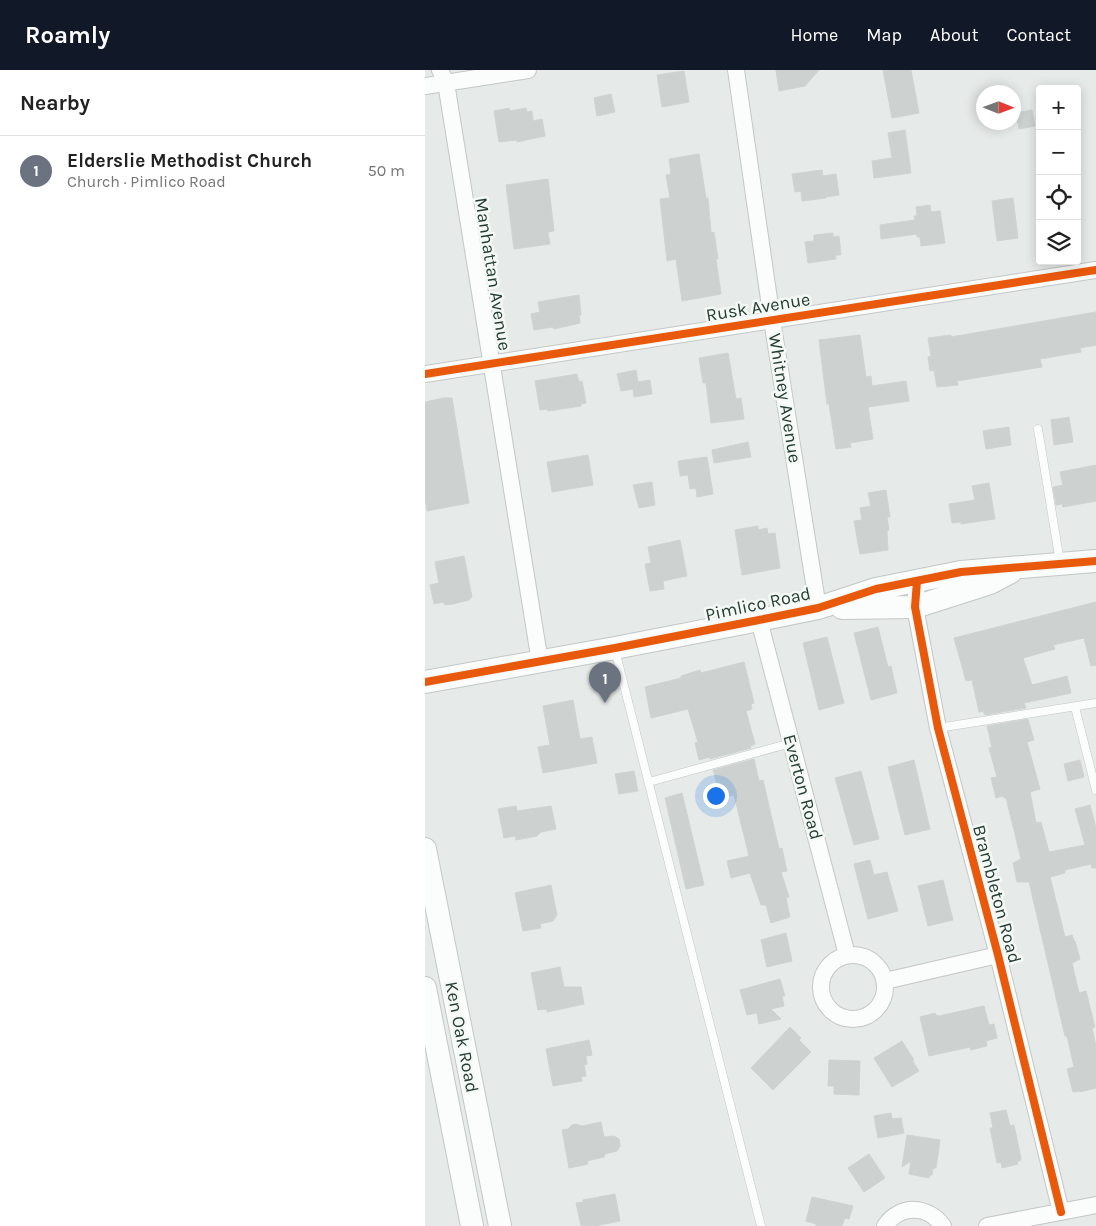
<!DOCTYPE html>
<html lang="en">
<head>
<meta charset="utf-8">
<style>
	body { margin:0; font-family:Karla,sans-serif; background:#f2f2f2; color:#222 }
	.controls { position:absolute; right:15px; top:15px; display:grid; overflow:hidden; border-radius:5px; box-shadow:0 2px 12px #0003 }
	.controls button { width:45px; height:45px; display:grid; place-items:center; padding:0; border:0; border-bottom:1px solid #e0e0e0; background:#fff; color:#222; font:25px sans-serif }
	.compass { position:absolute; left:551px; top:15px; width:45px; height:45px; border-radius:50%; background:#fff; box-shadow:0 2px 12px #0003; rotate:91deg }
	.you { position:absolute; left:290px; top:725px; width:18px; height:18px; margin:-12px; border:4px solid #fff; border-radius:50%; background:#1a73e8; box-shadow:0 0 0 8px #1a73e833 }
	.badge { display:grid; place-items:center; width:32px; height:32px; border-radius:50%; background:#111827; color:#fff; font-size:16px; font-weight:700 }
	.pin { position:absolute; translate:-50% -41px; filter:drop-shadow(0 1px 2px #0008) }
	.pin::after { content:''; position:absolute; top:26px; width:18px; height:15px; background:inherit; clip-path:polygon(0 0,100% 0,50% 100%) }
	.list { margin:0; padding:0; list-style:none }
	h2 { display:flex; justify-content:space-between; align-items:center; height:65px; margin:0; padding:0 20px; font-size:21px }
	h2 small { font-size:16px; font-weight:400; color:#767676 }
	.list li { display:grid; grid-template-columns:32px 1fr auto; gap:15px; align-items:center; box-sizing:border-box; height:70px; padding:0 20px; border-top:1px solid #e0e0e0 }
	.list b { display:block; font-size:19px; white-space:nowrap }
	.list p { margin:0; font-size:16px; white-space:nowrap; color:#767676 }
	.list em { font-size:16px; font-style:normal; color:#767676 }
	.icon { flex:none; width:28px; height:28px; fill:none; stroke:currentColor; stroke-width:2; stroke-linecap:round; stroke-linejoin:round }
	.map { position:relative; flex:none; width:671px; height:1156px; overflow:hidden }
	header { display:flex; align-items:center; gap:30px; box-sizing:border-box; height:70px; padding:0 25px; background:#111827; color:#fff }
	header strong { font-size:24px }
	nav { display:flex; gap:28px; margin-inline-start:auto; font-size:18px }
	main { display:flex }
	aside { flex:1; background:#fff }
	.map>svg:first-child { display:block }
	.building { fill:#cdd2d0; stroke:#cfd3d1 }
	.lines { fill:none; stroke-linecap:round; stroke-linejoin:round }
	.lane-casing { stroke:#c3c7c5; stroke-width:9 }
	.street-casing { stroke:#c3c7c5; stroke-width:18 }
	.secondary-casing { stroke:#c2c8c5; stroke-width:24 }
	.lane { stroke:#fbfcfc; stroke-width:8 }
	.street { stroke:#fbfcfc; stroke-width:16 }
	.secondary { stroke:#fbfcfc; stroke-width:22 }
	.cycleway-casing { stroke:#f5f9f6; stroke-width:11 }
	.cycleway { stroke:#e8590c; stroke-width:8 }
	.labels { text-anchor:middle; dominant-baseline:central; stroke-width:5; stroke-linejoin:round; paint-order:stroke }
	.street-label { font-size:18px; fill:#253c34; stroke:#f5f9f6 }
</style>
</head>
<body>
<header>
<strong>Roamly</strong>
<nav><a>Home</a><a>Map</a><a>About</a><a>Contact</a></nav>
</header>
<main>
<aside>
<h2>Nearby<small></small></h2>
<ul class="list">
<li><span class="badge" style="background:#6b7280">1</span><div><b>Elderslie Methodist Church</b><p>Church · Pimlico Road</p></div><em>50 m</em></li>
</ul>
</aside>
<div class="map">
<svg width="671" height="1156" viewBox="0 0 671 1156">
	<rect width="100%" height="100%" fill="#e6eae8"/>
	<path class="building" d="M 351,0 L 394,0 L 380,16 L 354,21 Z
		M 458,0 L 486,0 L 494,43 L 467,48 Z
		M 259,1 L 264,32 L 237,37 L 232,5 Z
		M 186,24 L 190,42 L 172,46 L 169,28 Z
		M 84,38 L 85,41 L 101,38 L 102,42 L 107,41 L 108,51 L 117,49 L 120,66 L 92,72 L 92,70 L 74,72 L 69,41 Z
		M 607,40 L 610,56 L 594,59 L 591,43 Z
		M 480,60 L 486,103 L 449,108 L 447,91 L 467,88 L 463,63 Z
		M 274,84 L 281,128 L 283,128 L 286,163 L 289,162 L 293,189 L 291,189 L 296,224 L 257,231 L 251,189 L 242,191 L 235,129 L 245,128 L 241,105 L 246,104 L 244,89 Z
		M 397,100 L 398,106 L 411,104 L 414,125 L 401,127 L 401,128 L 377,131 L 376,121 L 370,122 L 367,104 Z
		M 123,109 L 129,161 L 123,162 L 125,174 L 89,179 L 81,115 Z
		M 588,128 L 593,168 L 572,171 L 567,131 Z
		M 505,135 L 506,142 L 515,141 L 520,173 L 496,176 L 495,167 L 492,167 L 492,164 L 456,169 L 455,155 L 490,150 L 489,146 L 492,146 L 491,137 Z
		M 408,163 L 408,167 L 414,166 L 416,185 L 410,185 L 411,189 L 383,193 L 380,172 L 389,171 L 389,165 Z
		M 154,225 L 156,245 L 154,245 L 155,253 L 129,259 L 128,257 L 109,260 L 106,244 L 115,242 L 113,232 Z
		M 671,242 L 671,275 L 655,278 L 656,282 L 615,289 L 617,297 L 532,311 L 533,315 L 512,317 L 509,300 L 505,301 L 503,287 L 506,286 L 503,268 L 526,265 L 526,267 Z
		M 435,265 L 441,307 L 446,306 L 447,316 L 481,311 L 484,331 L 443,337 L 448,369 L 425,373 L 426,377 L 411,379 L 404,334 L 402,334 L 394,270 Z
		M 303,283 L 311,329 L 316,328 L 319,349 L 286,353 L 281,313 L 278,313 L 274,288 Z
		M 211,300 L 213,312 L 225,310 L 227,324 L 209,327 L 208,319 L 196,321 L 192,304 Z
		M 152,304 L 154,312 L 157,311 L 161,333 L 156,334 L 156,336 L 123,341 L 122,339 L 115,340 L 110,311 Z
		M 19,328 L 27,328 L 44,433 L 2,441 L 0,428 L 0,332 Z
		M 644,347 L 648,372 L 629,375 L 626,350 Z
		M 584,357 L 586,375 L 561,379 L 558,361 Z
		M 323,372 L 326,387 L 289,393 L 287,380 Z
		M 163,385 L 168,415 L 127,422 L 122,392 Z
		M 282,387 L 288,424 L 272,427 L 271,418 L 265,419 L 263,405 L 255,406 L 253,391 Z
		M 671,395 L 671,431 L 638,437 L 637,434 L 631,435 L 628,417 L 638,415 L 635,402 Z
		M 227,412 L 230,435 L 214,438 L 208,415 Z
		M 564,413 L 570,449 L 536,454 L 536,452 L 527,453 L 524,434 L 550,430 L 547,416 Z
		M 461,420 L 465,447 L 462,447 L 464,460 L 462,461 L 463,480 L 435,484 L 429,451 L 437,450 L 435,438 L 446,436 L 443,423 Z
		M 333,456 L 333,460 L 342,458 L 343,464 L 350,463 L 355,498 L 317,505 L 310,460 Z
		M 255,470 L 262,506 L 238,511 L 239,519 L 225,521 L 220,494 L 226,493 L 223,477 Z
		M 39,486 L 47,527 L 45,528 L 44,530 L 28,534 L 20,535 L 18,532 L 9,534 L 5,515 L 14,513 L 10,492 Z
		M 671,532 L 671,595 L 666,596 L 659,568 L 628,575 L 630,579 L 598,588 L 607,615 L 642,606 L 646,623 L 599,633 L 601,638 L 560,645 L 558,641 L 554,642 L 547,610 L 541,611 L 529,568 Z
		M 453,557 L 463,597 L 466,596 L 472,623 L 446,630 L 429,563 Z
		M 402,567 L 419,633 L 394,640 L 378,573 Z
		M 319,592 L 329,633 L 326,634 L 327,639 L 321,641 L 330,674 L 325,676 L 326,678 L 285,689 L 285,687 L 274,690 L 270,673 L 273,672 L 263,639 L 226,648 L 220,617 L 256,608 L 256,606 L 275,600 L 276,603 Z
		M 148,630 L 155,669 L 167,667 L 172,693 L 118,703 L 113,677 L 125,675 L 118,636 Z
		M 603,649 L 609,670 L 602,672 L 615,719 L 605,722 L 611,753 L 616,752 L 624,782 L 660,775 L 650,739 L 665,735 L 671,758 L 671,798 L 667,798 L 666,794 L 640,800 L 640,803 L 625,807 L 640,867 L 647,865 L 649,871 L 650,871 L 655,889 L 647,893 L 654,923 L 661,921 L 670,957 L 667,958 L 671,976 L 671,1018 L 655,1022 L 655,1021 L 648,1022 L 642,999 L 649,997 L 642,966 L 640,966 L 604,812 L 592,812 L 588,793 L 596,789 L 581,728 L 579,728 L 578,726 L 571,728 L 566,708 L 572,707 L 564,678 L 567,677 L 562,656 Z
		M 329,689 L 334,711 L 338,710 L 354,779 L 357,778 L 362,801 L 356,802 L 364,827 L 361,828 L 365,847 L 346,853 L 341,835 L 336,835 L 325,803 L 306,808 L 302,791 L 324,786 L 309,725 L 296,728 L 288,700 Z
		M 489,690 L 505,759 L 480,765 L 463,697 Z
		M 655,690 L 659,707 L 643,711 L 639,694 Z
		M 209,701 L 213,721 L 194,724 L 190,704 Z
		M 436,701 L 454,769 L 429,775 L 410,708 Z
		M 257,723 L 279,815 L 261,819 L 240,728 Z
		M 91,736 L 92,741 L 126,736 L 131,759 L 116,762 L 112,766 L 91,770 L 90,766 L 79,768 L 73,739 Z
		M 445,790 L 449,805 L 462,802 L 473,841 L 443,849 L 429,794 Z
		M 518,810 L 528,850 L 503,856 L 493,816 Z
		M 126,815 L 132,845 L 128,851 L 115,854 L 116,858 L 98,861 L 90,823 Z
		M 361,863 L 367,891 L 342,897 L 336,870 Z
		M 135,897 L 139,917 L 156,917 L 159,934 L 122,942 L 122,939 L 113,940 L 106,903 Z
		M 355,909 L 360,926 L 357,926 L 359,936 L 346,939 L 356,949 L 334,954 L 332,943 L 322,945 L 315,920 Z
		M 559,936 L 564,955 L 569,954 L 572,968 L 561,971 L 562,976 L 546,980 L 545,977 L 504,986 L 495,947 L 510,943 L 511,945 L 514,946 Z
		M 365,957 L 376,968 L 374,970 L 386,982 L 348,1020 L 326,998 Z
		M 164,970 L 167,985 L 161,986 L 162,994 L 159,995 L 161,1006 L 156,1007 L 157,1011 L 128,1016 L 121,979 Z
		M 477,971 L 489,990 L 487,990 L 494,1001 L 467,1017 L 449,988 Z
		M 404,990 L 435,991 L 434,1025 L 409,1024 L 409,1016 L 403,1016 Z
		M 581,1040 L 585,1056 L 589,1055 L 596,1088 L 595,1091 L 592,1091 L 593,1094 L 577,1098 L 576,1092 L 572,1093 L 565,1058 L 568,1058 L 565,1043 Z
		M 466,1043 L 467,1049 L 476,1048 L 479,1063 L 453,1068 L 449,1046 Z
		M 176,1052 L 179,1067 L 189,1066 L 194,1069 L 195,1076 L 192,1081 L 180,1084 L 179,1087 L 162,1091 L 163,1094 L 144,1098 L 137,1060 L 143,1059 L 147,1055 L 151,1054 L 157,1056 Z
		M 482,1065 L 515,1070 L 511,1098 L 508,1098 L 507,1105 L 505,1105 L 504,1108 L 484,1104 L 486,1091 L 477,1097 Z
		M 444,1084 L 460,1108 L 439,1122 L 423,1098 Z
		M 190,1124 L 195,1151 L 170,1156 L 156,1156 L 151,1133 L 158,1132 L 158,1130 Z
		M 387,1127 L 428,1136 L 424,1149 L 420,1148 L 417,1156 L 391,1156 L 391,1154 L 381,1151 Z"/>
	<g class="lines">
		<g class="lane-casing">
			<path id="lane" d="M 613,359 L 635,492
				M 190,580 L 336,1156
				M 650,637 L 671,720
				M 513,658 L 671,633
				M 224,712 L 366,673"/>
		</g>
		<g class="street-casing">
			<path id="street" d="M 15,0 L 21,13 L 115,592
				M 311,0 L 347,250 L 393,538
				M 0,16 L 103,0
				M 0,304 L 671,200
				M 492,511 L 490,537 L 513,658 L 573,885 L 636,1142
				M 334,550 L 422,885
				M396 917a32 32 0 1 1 64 0a32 32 0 1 1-64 0Z
				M 460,911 L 573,885
				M 460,1156 C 475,1134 503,1135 518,1156
				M 562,1156 L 671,1135"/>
		</g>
		<g class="secondary-casing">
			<path id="secondary" d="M 417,538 L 490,537 L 565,513 L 586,502
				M 0,612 L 190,578 L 334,550 L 393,538 L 451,519 L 536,502 L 671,491
				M 0,779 L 75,1156
				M 0,918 L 47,1156"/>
		</g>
		<use href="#lane" class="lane"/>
		<use href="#street" class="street"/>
		<use href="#secondary" class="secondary"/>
		<g class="cycleway-casing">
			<path id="cycleway" d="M 0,304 L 671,200
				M 492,511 L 490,537 L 513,658 L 573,885 L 636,1142
				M 0,612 L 190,578 L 334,550 L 393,538 L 451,519 L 536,502 L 671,491"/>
		</g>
		<use href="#cycleway" class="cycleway"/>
	</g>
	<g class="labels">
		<g class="street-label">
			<text transform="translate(68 204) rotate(81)">Manhattan Avenue</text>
			<text transform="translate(333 237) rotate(-9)">Rusk Avenue</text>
			<text transform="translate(360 328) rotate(81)">Whitney Avenue</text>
			<text transform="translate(333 534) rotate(-12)">Pimlico Road</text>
			<text transform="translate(378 717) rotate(75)">Everton Road</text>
			<text transform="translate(572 824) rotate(75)">Brambleton Road</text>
			<text transform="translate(37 967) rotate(79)">Ken Oak Road</text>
		</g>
	</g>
</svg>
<div class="controls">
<button>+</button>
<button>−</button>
<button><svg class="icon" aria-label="locate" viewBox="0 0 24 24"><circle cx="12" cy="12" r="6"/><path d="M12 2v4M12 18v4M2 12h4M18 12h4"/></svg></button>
<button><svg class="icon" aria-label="layers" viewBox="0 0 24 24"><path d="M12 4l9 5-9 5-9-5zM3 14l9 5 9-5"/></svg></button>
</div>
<svg class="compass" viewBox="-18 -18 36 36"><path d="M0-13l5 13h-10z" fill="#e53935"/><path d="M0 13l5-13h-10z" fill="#767676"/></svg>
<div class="you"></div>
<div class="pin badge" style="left:180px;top:633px;background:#6b7280">1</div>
</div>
</main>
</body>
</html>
